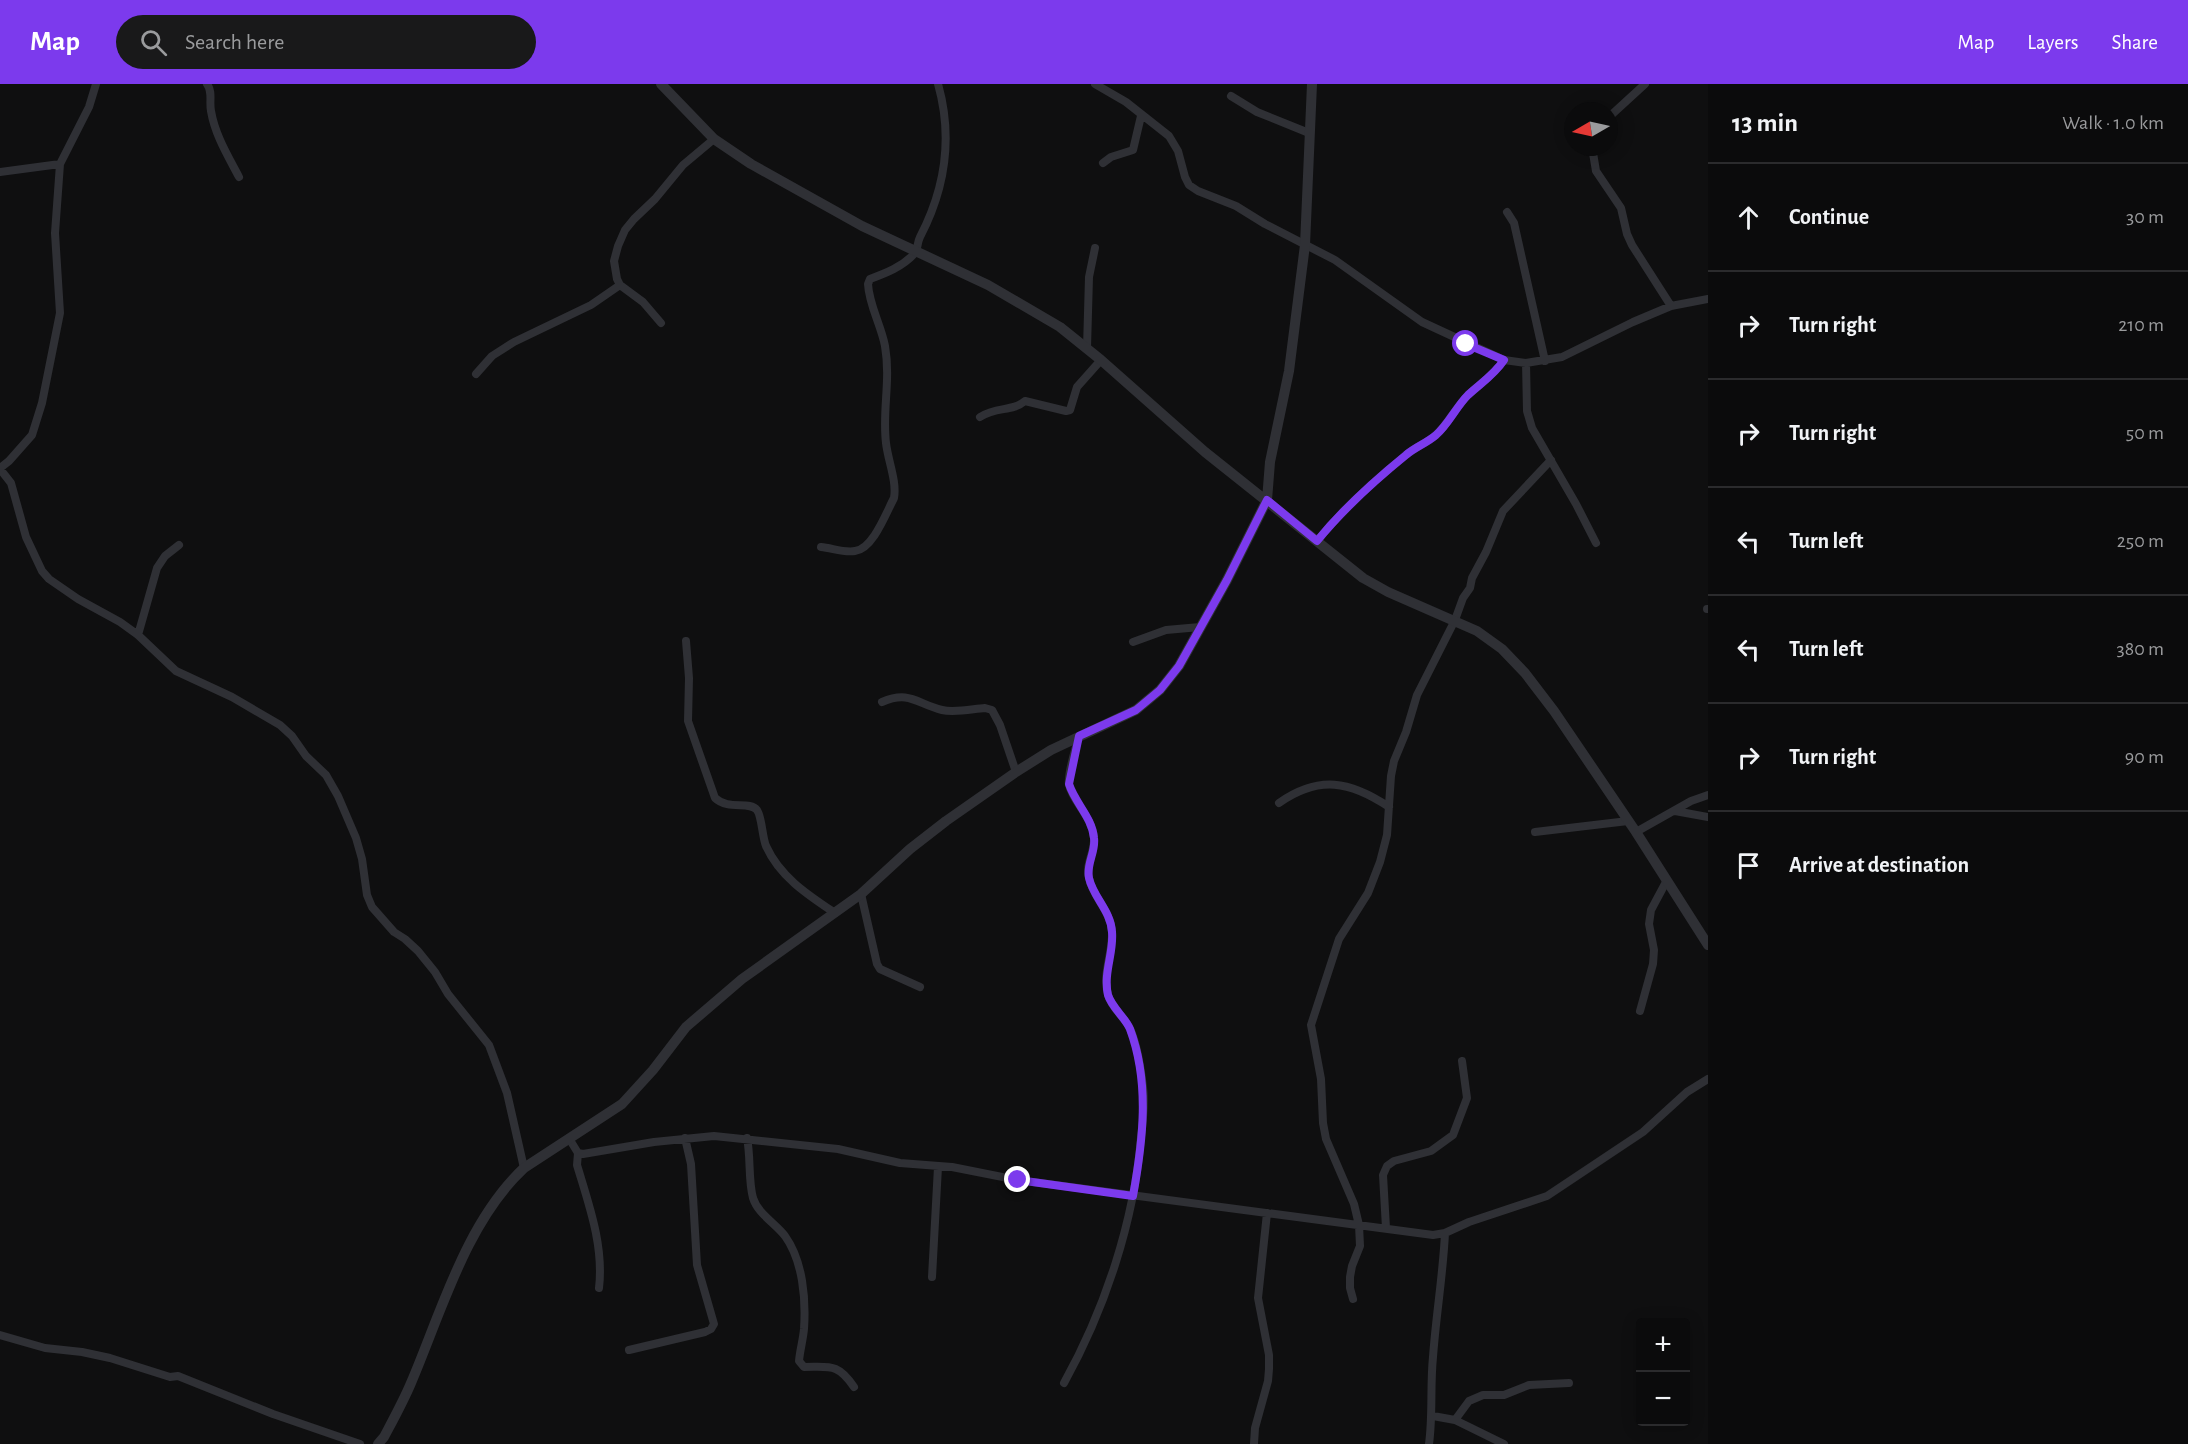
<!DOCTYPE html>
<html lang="en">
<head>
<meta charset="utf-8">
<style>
	body { margin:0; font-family:"Alegreya Sans",sans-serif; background:#19191a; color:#f1f3f6 }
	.controls { position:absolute; right:18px; bottom:18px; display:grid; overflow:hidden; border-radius:6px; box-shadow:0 3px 15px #0003 }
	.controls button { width:54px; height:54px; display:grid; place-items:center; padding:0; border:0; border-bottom:2px solid #2b2b2d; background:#0b0b0c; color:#f1f3f6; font:30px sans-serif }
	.compass { position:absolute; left:1564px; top:18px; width:54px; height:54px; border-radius:50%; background:#0b0b0c; box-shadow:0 3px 15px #0003; rotate:261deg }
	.stop { position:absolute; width:18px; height:18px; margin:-14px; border:4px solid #7c3aed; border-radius:50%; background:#fff }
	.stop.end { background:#7c3aed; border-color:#fff; box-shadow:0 2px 6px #0008 }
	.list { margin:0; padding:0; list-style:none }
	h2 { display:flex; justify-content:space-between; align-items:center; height:78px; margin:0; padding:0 24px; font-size:26px }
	h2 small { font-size:20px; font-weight:400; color:#9a9b9d }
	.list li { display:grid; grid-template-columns:39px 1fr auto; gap:18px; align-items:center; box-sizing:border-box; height:108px; padding:0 24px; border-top:2px solid #2b2b2d }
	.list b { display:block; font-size:22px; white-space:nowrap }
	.list em { font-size:20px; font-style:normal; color:#9a9b9d }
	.icon { flex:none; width:33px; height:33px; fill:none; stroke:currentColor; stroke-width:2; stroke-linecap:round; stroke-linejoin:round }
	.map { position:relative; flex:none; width:1708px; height:1360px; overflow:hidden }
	header { display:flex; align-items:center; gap:36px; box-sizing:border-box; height:84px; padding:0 30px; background:#7c3aed; color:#fff }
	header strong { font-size:28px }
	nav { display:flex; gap:33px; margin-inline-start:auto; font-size:21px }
	.search { width:420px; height:54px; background:#19191a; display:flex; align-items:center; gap:15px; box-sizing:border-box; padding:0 21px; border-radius:33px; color:#9a9b9d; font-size:22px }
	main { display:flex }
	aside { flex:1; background:#0b0b0c }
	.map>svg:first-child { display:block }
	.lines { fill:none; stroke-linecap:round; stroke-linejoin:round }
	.minor { stroke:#2f3035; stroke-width:8 }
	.tertiary { stroke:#2f3035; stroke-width:10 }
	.route { stroke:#7c3aed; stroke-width:8 }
</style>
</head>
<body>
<header>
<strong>Map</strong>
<div class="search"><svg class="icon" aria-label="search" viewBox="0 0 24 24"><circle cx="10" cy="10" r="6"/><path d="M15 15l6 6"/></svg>Search here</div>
<nav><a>Map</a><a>Layers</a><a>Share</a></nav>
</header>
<main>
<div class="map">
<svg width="1708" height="1360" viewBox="0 0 1708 1360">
	<rect width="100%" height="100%" fill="#0f0f10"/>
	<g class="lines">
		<path class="minor" d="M 207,0 C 213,8 209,17 211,27 C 215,51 228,72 239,93
			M 1095,0 L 1126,18 L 1169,52 L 1178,67 L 1185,93 L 1189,101 L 1198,107 L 1236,122 L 1265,140 L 1335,176 L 1422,238 L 1504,276 L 1526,279 L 1562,273 L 1633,238 L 1671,222 L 1708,215
			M 1231,12 L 1257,28 L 1309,49
			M 1609,33 L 1645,0
			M 1592,63 L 1596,87 L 1621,124 L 1627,150 L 1632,161 L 1671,222
			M 1103,79 L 1111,73 L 1133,66 L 1141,32
			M 0,88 L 60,80
			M 1507,128 L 1514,139 L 1545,277
			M 661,239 L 643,218 L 620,201 L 617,195 L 614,177 L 618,162 L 625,146 L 634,135 L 655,115 L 683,81 L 714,55
			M 1087,264 L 1089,193 L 1095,164
			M 1526,279 L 1527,327 L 1532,344 L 1576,420 L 1596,459
			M 476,290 L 492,272 L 514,258 L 591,221 L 620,201
			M 980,333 C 997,322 1012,328 1025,317 L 1066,327 L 1070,326 L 1077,303 L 1101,276
			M 0,384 L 9,377 L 32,351 L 42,319 L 60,229 L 55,149 L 60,80 L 89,23 L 96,0
			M 0,385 L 11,399 L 26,453 L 42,487 L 49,495 L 78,515 L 120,538 L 138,551 L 176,587 L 232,613 L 280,641 L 292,652 L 306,672 L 326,691 L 338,712 L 356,754 L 362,775 L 367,811 L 372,823 L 394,848 L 405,855 L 418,867 L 435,888 L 448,910 L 489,961 L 507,1009 L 524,1084
			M 1317,457 C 1343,425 1374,397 1406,371 C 1415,363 1427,359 1436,351 C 1448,340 1456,323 1468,311 C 1481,299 1494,291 1504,276
			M 821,463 C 832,464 844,469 855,467 C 873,465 886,429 894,414 C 897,397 888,377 886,359 C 882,326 891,297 885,262 C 881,241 869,221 868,200 L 870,195 C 886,189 902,183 914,170 C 918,166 917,159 920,153 C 945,105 953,53 938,0
			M 1707,525 L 1708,525
			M 138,551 L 157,484 L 165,472 L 179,461
			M 686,557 L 689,594 L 688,637 L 715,714 C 729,727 749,716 757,726 C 762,733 762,752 766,762 C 780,793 808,811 835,829
			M 1133,558 L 1166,546 L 1200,543
			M 882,618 C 910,606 917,620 942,626 C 955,629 972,625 985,624 L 992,626 L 1000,641 L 1016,688
			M 1279,719 C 1319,691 1350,697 1389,723
			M 1675,727 L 1708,733
			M 1535,748 L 1628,737
			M 1636,748 L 1691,717 L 1708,711
			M 861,810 L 877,880 L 880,885 L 920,903
			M 1640,927 L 1653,880 L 1654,866 L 1649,840 L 1651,826 L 1666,798
			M 747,1054 C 751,1074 748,1095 753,1114 C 758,1130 775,1139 785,1152 C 803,1177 806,1215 804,1245 C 803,1256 800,1266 799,1277 L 804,1283 C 830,1283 838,1279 854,1303
			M 570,1056 L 578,1069 L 583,1070 L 654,1058 L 714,1052 L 838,1065 L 900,1079 L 952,1083 L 1018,1096 L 1433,1151 L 1445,1149 L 1469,1138 L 1547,1112 L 1643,1048 L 1687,1008 L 1708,995
			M 578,1069 L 577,1081 C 589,1121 604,1162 599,1204
			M 1386,1144 L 1383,1091 L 1387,1082 L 1394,1077 L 1431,1067 L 1453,1051 L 1467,1014 L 1462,977
			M 932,1193 L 938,1083
			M 1353,1215 L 1350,1204 L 1350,1193 L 1352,1182 L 1360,1162 L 1359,1141 L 1354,1120 L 1326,1055 L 1323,1039 L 1321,995 L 1311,941 L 1339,855 L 1368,809 L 1380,778 L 1387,751 L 1391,692 L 1394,677 L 1406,648 L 1417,611 L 1455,536 L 1463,514 L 1470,504 L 1472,494 L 1486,468 L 1503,427 L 1551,376
			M 0,1251 L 45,1264 L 82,1268 L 110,1274 L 170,1293 L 178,1292 L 273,1330 L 360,1360
			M 629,1266 L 705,1248 L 711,1245 L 714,1240 L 697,1181 L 691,1080 L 685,1054
			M 1064,1299 C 1105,1225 1134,1138 1141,1053 C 1143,1037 1145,1019 1143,1003 C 1141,986 1137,956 1128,941 C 1122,931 1111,923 1108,911 C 1102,889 1113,869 1112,848 C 1111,827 1093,814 1089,794 C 1085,780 1095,768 1094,754 C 1092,733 1073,718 1069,701 C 1067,689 1076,664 1079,652
			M 1433,1332 L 1455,1336 L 1504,1360
			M 1455,1336 L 1469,1317 L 1483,1311 L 1504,1311 L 1529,1301 L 1569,1299
			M 1254,1360 L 1255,1344 L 1268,1297 L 1269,1285 L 1269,1271 L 1258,1214 L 1267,1129
			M 1429,1360 C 1433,1331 1430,1302 1433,1273 C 1436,1231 1443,1191 1445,1149"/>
		<path class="tertiary" d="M 661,0 L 714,55 L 751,80 L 862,142 L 988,201 L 1060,243 L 1101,276 L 1205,368 L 1363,494 L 1388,508 L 1477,547 L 1502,565 L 1525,589 L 1554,627 L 1636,748 L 1708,861
			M 378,1360 L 384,1353 C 393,1336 403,1318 411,1299 C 441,1229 466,1138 524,1084 L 622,1020 L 653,986 L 686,943 L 742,895 L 861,810 L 910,765 L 946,737 L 1016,688 L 1051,666 L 1136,626 L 1160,606 L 1179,582 L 1227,496 L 1267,416 L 1270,378 L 1289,287 L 1305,161 L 1312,0"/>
	</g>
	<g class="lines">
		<path class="route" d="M 1018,1096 L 1133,1112 C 1143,1057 1150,999 1130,945 C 1125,933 1112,924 1108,911 C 1103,889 1114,869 1112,848 C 1111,827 1093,813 1089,794 C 1086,780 1096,768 1094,754 C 1092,733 1075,719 1069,700 L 1079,652 L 1136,626 L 1160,606 L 1179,582 L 1227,496 L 1267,416 L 1317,457 C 1343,425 1374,397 1406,371 C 1415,363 1427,359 1436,351 C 1448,341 1456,323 1468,311 C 1481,299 1494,291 1504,276 L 1466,260"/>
	</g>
</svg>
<div class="controls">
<button>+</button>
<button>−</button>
</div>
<svg class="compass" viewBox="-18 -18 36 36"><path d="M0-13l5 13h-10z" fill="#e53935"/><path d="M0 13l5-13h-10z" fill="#9a9b9d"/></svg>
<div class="stop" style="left:1466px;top:260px"></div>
<div class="stop end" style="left:1018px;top:1096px"></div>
</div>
<aside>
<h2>13 min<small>Walk · 1.0 km</small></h2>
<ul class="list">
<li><svg class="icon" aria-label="ahead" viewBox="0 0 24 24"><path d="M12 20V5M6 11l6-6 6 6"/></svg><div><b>Continue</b></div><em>30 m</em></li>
<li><svg class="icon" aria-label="right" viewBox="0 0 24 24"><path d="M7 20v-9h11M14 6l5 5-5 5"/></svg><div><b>Turn right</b></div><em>210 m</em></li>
<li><svg class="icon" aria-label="right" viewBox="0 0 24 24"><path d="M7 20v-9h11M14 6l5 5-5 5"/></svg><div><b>Turn right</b></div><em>50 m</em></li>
<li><svg class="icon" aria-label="left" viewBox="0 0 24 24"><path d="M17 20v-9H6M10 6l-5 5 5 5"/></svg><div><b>Turn left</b></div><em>250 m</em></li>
<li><svg class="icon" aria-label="left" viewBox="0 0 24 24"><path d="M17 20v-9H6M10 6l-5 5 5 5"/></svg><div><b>Turn left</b></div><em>380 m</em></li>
<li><svg class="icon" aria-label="right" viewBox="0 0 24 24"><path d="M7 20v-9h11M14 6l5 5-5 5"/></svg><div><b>Turn right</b></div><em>90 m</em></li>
<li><svg class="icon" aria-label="arrive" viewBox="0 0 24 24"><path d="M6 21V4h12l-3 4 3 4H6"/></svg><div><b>Arrive at destination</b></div></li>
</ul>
</aside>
</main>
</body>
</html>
